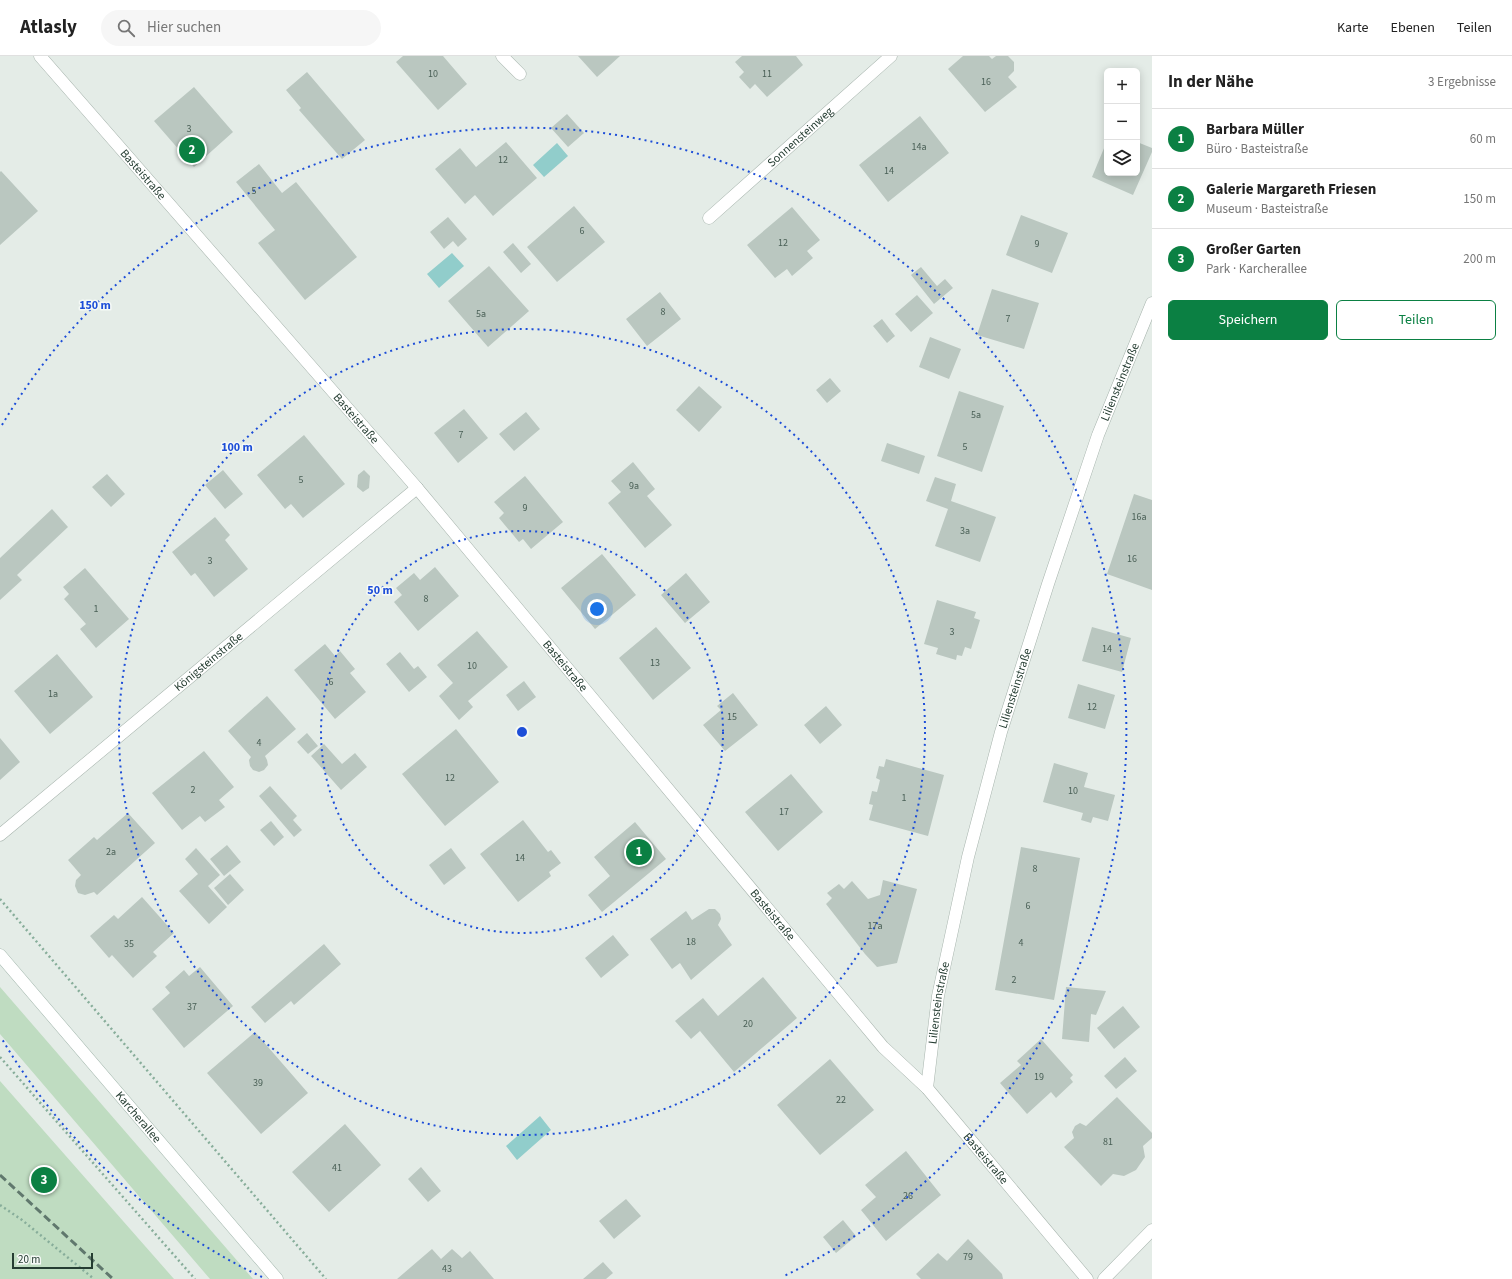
<!DOCTYPE html>
<html lang="de">
<head>
<meta charset="utf-8">
<style>
	body { margin:0; font-family:"Source Sans 3",sans-serif; background:#f6f6f6; color:#222 }
	.controls { position:absolute; right:12px; top:12px; display:grid; overflow:hidden; border-radius:6px; box-shadow:0 2px 10px #0003 }
	.controls button { width:36px; height:36px; display:grid; place-items:center; padding:0; border:0; border-bottom:1px solid #e0e0e0; background:#fff; color:#222; font:20px sans-serif }
	.scale { position:absolute; left:12px; bottom:10px; width:81px; box-sizing:border-box; padding-left:4px; border:2px solid #253d32; border-top:0; font-size:11px; line-height:14px; white-space:nowrap; color:#253d32; -webkit-text-stroke:3px #f5f9f6; paint-order:stroke }
	.you { position:absolute; left:597px; top:553px; width:14px; height:14px; margin:-10px; border:3px solid #fff; border-radius:50%; background:#1a73e8; box-shadow:0 0 0 6px #1a73e833 }
	.badge { display:grid; place-items:center; width:26px; height:26px; border-radius:50%; background:#0b8043; color:#fff; font-size:13px; font-weight:700 }
	.pin { position:absolute; translate:-50% -50%; border:2px solid #fff; box-shadow:0 1px 4px #0006 }
	.list { margin:0; padding:0; list-style:none }
	h2 { display:flex; justify-content:space-between; align-items:center; height:52px; margin:0; padding:0 16px; font-size:17px }
	h2 small { font-size:13px; font-weight:400; color:#767676 }
	.list li { display:grid; grid-template-columns:26px 1fr auto; gap:12px; align-items:center; box-sizing:border-box; height:60px; padding:0 16px; border-top:1px solid #e0e0e0 }
	.list b { display:block; font-size:15px; white-space:nowrap }
	.list p { margin:0; font-size:13px; white-space:nowrap; color:#767676 }
	.list em { font-size:13px; font-style:normal; color:#767676 }
	.actions { display:flex; gap:8px; padding:12px 16px }
	.actions a { flex:1; padding:9px 0; border:1px solid #0b8043; border-radius:6px; text-align:center; font-size:14px; color:#0b8043 }
	.actions .main { background:#0b8043; color:#fff }
	.icon { flex:none; width:22px; height:22px; fill:none; stroke:currentColor; stroke-width:2; stroke-linecap:round; stroke-linejoin:round }
	.map { position:relative; flex:none; width:1152px; height:1223px; overflow:hidden }
	header { display:flex; align-items:center; gap:24px; box-sizing:border-box; height:56px; padding:0 20px; background:#fff; border-bottom:1px solid #e0e0e0 }
	header strong { font-size:19px }
	nav { display:flex; gap:22px; margin-inline-start:auto; font-size:14px }
	.search { width:280px; height:36px; background:#f6f6f6; display:flex; align-items:center; gap:10px; box-sizing:border-box; padding:0 14px; border-radius:22px; color:#767676; font-size:15px }
	main { display:flex }
	aside { flex:1; background:#fff }
	.map>svg:first-child { display:block }
	.green { fill:#bfdcc1 }
	.water { fill:#91cdcb }
	.building { fill:#bac7c0 }
	.lines { fill:none; stroke-linecap:round; stroke-linejoin:round }
	.street-casing { stroke:#a7b4ad; stroke-width:13 }
	.secondary-casing { stroke:#a3b7ad; stroke-width:13 }
	.path { stroke:#87ad9a; stroke-width:2.5; stroke-dasharray:2 3; stroke-linecap:butt }
	.street { stroke:#fff; stroke-width:12 }
	.secondary { stroke:#fff; stroke-width:12 }
	.rail { stroke:#60786d; stroke-width:3; stroke-dasharray:8 4; stroke-linecap:butt }
	.ring { fill:none; stroke:#1d4ed8; stroke-width:2; stroke-dasharray:2 4 }
	.labels { text-anchor:middle; dominant-baseline:central; stroke-width:3; stroke-linejoin:round; paint-order:stroke }
	.number-label { font-size:10px; fill:#4a6056 }
	.street-label { font-size:12px; fill:#253d32; stroke:#f5f9f6 }
	.centre { fill:#1d4ed8; stroke:#f5f9f6; stroke-width:2 }
	.ring-label { font-size:12px; text-anchor:middle; font-weight:bold; fill:#1d4ed8; stroke:#f5f9f6; stroke-width:3; stroke-linejoin:round; paint-order:stroke }
</style>
</head>
<body>
<header>
<strong>Atlasly</strong>
<div class="search"><svg class="icon" aria-label="search" viewBox="0 0 24 24"><circle cx="10" cy="10" r="6"/><path d="M15 15l6 6"/></svg>Hier suchen</div>
<nav><a>Karte</a><a>Ebenen</a><a>Teilen</a></nav>
</header>
<main>
<div class="map">
<svg width="1152" height="1223" viewBox="0 0 1152 1223">
	<rect width="100%" height="100%" fill="#e4ece7"/>
	<path class="green" d="M 0,931 L 253,1223 L 210,1223 L 0,978 Z
		M 0,1025 L 174,1223 L 0,1223 Z"/>
	<path class="water" d="M 557,87 L 568,100 L 544,121 L 533,109 Z
		M 452,197 L 464,210 L 439,232 L 427,218 Z
		M 540,1060 L 551,1074 L 517,1104 L 506,1090 Z"/>
	<path class="building" d="M 403,0 L 443,0 L 467,28 L 438,54 L 396,6 Z
		M 578,0 L 620,0 L 597,21 Z
		M 742,0 L 796,0 L 803,9 L 767,41 L 755,28 L 750,33 L 739,21 L 744,16 L 735,6 Z
		M 963,0 L 989,0 L 992,3 L 996,0 L 1008,0 L 1014,6 L 1014,15 L 1008,21 L 1017,31 L 985,56 L 948,13 Z
		M 307,16 L 365,84 L 342,103 L 299,54 L 301,52 L 286,34 Z
		M 194,31 L 233,76 L 194,111 L 154,65 Z
		M 567,58 L 584,77 L 568,91 L 551,72 Z
		M 920,60 L 949,97 L 888,146 L 859,109 Z
		M 1107,85 L 1107,117 L 1137,117 L 1137,86 L 1152,92 L 1152,96 L 1133,139 L 1092,121 Z
		M 506,86 L 537,122 L 493,160 L 475,139 L 465,148 L 435,113 L 460,92 L 476,111 Z
		M 259,108 L 282,137 L 296,126 L 357,201 L 305,244 L 258,187 L 275,174 L 236,126 Z
		M 1,115 L 38,155 L 0,189 L 0,116 Z
		M 574,150 L 605,186 L 557,226 L 527,191 Z
		M 792,151 L 820,184 L 807,195 L 813,202 L 792,220 L 787,213 L 775,222 L 747,189 Z
		M 1021,159 L 1068,177 L 1052,217 L 1006,199 Z
		M 448,161 L 467,183 L 458,191 L 453,185 L 444,193 L 430,176 Z
		M 513,187 L 531,208 L 521,217 L 503,196 Z
		M 489,210 L 529,255 L 488,291 L 448,245 Z
		M 921,211 L 937,230 L 945,223 L 953,232 L 934,248 L 911,219 Z
		M 992,233 L 1039,247 L 1024,293 L 977,279 Z
		M 660,236 L 681,263 L 647,290 L 626,263 Z
		M 917,239 L 933,257 L 911,276 L 895,258 Z
		M 882,263 L 895,280 L 887,287 L 873,270 Z
		M 930,281 L 961,293 L 949,323 L 919,311 Z
		M 830,322 L 841,335 L 827,347 L 816,334 Z
		M 699,330 L 722,351 L 699,376 L 676,354 Z
		M 959,335 L 1004,350 L 982,416 L 937,400 Z
		M 464,353 L 488,382 L 458,407 L 434,377 Z
		M 526,356 L 540,373 L 514,395 L 499,378 Z
		M 304,379 L 345,428 L 303,462 L 291,448 L 285,453 L 257,419 Z
		M 887,387 L 925,400 L 919,418 L 881,405 Z
		M 633,406 L 655,433 L 647,440 L 672,469 L 645,492 L 608,447 L 621,436 L 611,425 Z
		M 223,414 L 243,438 L 225,453 L 205,429 Z
		M 364,414 L 370,420 L 369,432 L 363,436 L 357,431 L 358,419 Z
		M 107,418 L 125,438 L 111,451 L 92,431 Z
		M 525,420 L 563,466 L 531,493 L 523,483 L 519,486 L 499,462 L 504,457 L 494,446 Z
		M 935,421 L 956,428 L 951,445 L 996,461 L 980,506 L 935,490 L 948,453 L 926,445 Z
		M 1134,438 L 1152,444 L 1152,534 L 1107,518 Z
		M 52,453 L 68,471 L 17,519 L 22,524 L 0,544 L 0,502 Z
		M 215,461 L 230,479 L 225,484 L 248,513 L 214,541 L 195,517 L 191,520 L 172,496 Z
		M 602,498 L 636,539 L 595,573 L 561,532 Z
		M 435,511 L 459,540 L 418,575 L 394,546 L 402,539 L 396,532 L 414,517 L 420,524 Z
		M 85,512 L 129,563 L 96,592 L 80,573 L 86,568 L 64,543 L 69,538 L 63,531 Z
		M 686,517 L 710,546 L 685,567 L 661,539 Z
		M 937,544 L 976,556 L 974,562 L 980,564 L 971,593 L 965,591 L 962,600 L 957,599 L 956,604 L 936,598 L 938,592 L 924,588 Z
		M 656,571 L 691,612 L 653,644 L 619,602 Z
		M 1092,571 L 1131,582 L 1122,616 L 1082,605 Z
		M 477,575 L 508,611 L 468,645 L 473,651 L 459,664 L 439,640 L 453,627 L 437,609 Z
		M 325,588 L 335,600 L 340,595 L 355,613 L 350,617 L 366,636 L 335,663 L 294,614 Z
		M 400,596 L 414,613 L 418,610 L 427,621 L 409,636 L 386,608 Z
		M 57,598 L 93,641 L 50,678 L 14,635 Z
		M 524,625 L 536,641 L 518,655 L 506,639 Z
		M 1078,628 L 1115,639 L 1105,673 L 1068,662 Z
		M 733,637 L 758,669 L 725,695 L 703,669 L 721,654 L 717,650 Z
		M 267,640 L 296,673 L 265,700 L 267,704 L 268,709 L 264,714 L 259,716 L 253,714 L 250,710 L 249,704 L 251,701 L 228,675 Z
		M 826,650 L 842,669 L 820,688 L 804,669 Z
		M 456,673 L 499,726 L 445,770 L 402,718 Z
		M 307,677 L 318,690 L 308,698 L 297,686 Z
		M 0,682 L 20,706 L 0,724 Z
		M 324,688 L 342,708 L 355,697 L 367,711 L 341,734 L 311,700 Z
		M 204,695 L 234,731 L 219,744 L 225,751 L 205,766 L 200,760 L 182,774 L 152,737 Z
		M 886,703 L 944,719 L 928,780 L 869,764 L 873,749 L 869,748 L 872,735 L 877,736 L 880,724 L 876,722 L 879,710 L 884,711 Z
		M 1054,707 L 1088,717 L 1084,731 L 1115,739 L 1108,765 L 1093,761 L 1091,767 L 1081,764 L 1083,757 L 1043,746 Z
		M 791,718 L 823,756 L 778,795 L 745,756 Z
		M 270,730 L 297,760 L 293,764 L 302,774 L 294,781 L 259,740 Z
		M 128,757 L 155,787 L 97,839 L 94,836 L 85,839 L 78,837 L 75,830 L 76,824 L 81,819 L 68,804 L 94,781 L 97,784 Z
		M 523,764 L 548,796 L 551,794 L 561,807 L 549,816 L 551,820 L 518,846 L 480,798 Z
		M 271,765 L 284,781 L 274,790 L 260,774 Z
		M 635,766 L 666,803 L 602,856 L 588,839 L 610,820 L 594,801 Z
		M 227,789 L 241,806 L 224,820 L 210,803 Z
		M 1021,791 L 1080,802 L 1054,944 L 995,934 Z
		M 196,792 L 220,819 L 208,830 L 227,851 L 209,868 L 179,835 L 198,818 L 185,803 Z
		M 451,792 L 466,812 L 444,829 L 429,809 Z
		M 230,818 L 244,834 L 228,849 L 214,832 Z
		M 883,824 L 917,833 L 897,907 L 877,911 L 865,898 L 826,848 L 832,842 L 827,837 L 839,828 L 844,833 L 852,825 L 868,843 L 880,839 Z
		M 142,841 L 174,877 L 153,896 L 157,900 L 133,922 L 112,899 L 109,902 L 90,880 L 114,859 L 118,863 Z
		M 709,853 L 715,853 L 720,858 L 721,863 L 718,869 L 732,889 L 691,924 L 680,907 L 672,913 L 650,883 L 686,855 L 692,864 Z
		M 613,879 L 629,899 L 601,922 L 585,902 Z
		M 324,888 L 341,908 L 294,949 L 291,945 L 265,967 L 251,951 Z
		M 200,911 L 233,950 L 184,992 L 152,953 L 170,937 L 165,931 L 184,914 L 189,920 Z
		M 763,921 L 797,962 L 734,1016 L 700,975 L 691,983 L 675,965 L 703,942 L 718,960 Z
		M 1066,931 L 1106,935 L 1096,959 L 1091,958 L 1089,986 L 1062,983 Z
		M 1123,950 L 1140,971 L 1114,993 L 1097,972 Z
		M 255,976 L 308,1037 L 261,1078 L 207,1017 Z
		M 1041,983 L 1073,1019 L 1070,1022 L 1073,1026 L 1056,1042 L 1051,1036 L 1027,1058 L 1000,1027 L 1021,1009 L 1017,1005 Z
		M 1125,1001 L 1137,1015 L 1116,1033 L 1104,1020 Z
		M 830,1003 L 874,1054 L 820,1099 L 777,1049 Z
		M 1117,1041 L 1152,1077 L 1152,1082 L 1143,1090 L 1145,1101 L 1136,1114 L 1124,1120 L 1113,1118 L 1101,1130 L 1064,1091 L 1074,1082 L 1072,1076 L 1075,1070 L 1080,1067 L 1086,1070 Z
		M 345,1068 L 381,1109 L 329,1156 L 292,1116 Z
		M 906,1095 L 941,1139 L 886,1185 L 861,1154 L 876,1141 L 865,1129 Z
		M 421,1111 L 441,1135 L 428,1146 L 408,1123 Z
		M 626,1143 L 641,1160 L 614,1183 L 599,1165 Z
		M 843,1164 L 856,1180 L 836,1197 L 823,1181 Z
		M 968,1183 L 1002,1218 L 1003,1223 L 921,1223 L 916,1218 L 938,1197 L 947,1205 Z
		M 432,1193 L 441,1203 L 452,1193 L 462,1202 L 470,1195 L 494,1223 L 397,1223 Z
		M 603,1206 L 613,1217 L 606,1223 L 583,1223 Z"/>
	<g class="lines">
		<g class="street-casing">
			<g id="street">
				<path id="s1" d="M 40,0 L 417,432 L 883,991 L 927,1032 L 1087,1223"/>
				<path d="M 502,0 L 520,18"/>
				<path id="s2" d="M 709,162 L 891,0"/>
				<path id="s3" d="M 0,779 L 417,432"/>
				<path id="s4" d="M 927,1032 L 938,940 L 968,801 L 1001,676 L 1048,528 L 1098,379 L 1152,247"/>
				<path d="M 1104,1223 L 1152,1174"/>
			</g>
		</g>
		<g class="secondary-casing">
			<g id="secondary">
				<path id="s5" d="M 0,899 L 277,1223"/>
			</g>
		</g>
		<path class="path" d="M 0,843 L 326,1223
			M 0,1001 L 195,1223
			M 0,1149 L 22,1164 L 94,1223"/>
		<use href="#street" class="street"/>
		<use href="#secondary" class="secondary"/>
		<path class="rail" d="M 0,1119 L 113,1223"/>
	</g>
	<g class="ring">
		<circle cx="522" cy="676" r="201"/>
		<circle cx="522" cy="676" r="403"/>
		<path d="M262 1221A604 604 0 0 1 2 983M2 369A604 604 0 1 1 782 1221"/>
	</g>
	<g class="labels">
		<g class="number-label">
			<text x="433" y="18">10</text>
			<text x="767" y="18">11</text>
			<text x="986" y="26">16</text>
			<text x="189" y="73">3</text>
			<text x="919" y="91">14a</text>
			<text x="503" y="104">12</text>
			<text x="889" y="115">14</text>
			<text x="254" y="135">5</text>
			<text x="582" y="175">6</text>
			<text x="783" y="187">12</text>
			<text x="1037" y="188">9</text>
			<text x="663" y="256">8</text>
			<text x="481" y="258">5a</text>
			<text x="1008" y="263">7</text>
			<text x="976" y="359">5a</text>
			<text x="461" y="379">7</text>
			<text x="965" y="391">5</text>
			<text x="301" y="424">5</text>
			<text x="634" y="430">9a</text>
			<text x="525" y="452">9</text>
			<text x="1139" y="461">16a</text>
			<text x="965" y="475">3a</text>
			<text x="1132" y="503">16</text>
			<text x="210" y="505">3</text>
			<text x="426" y="543">8</text>
			<text x="96" y="553">1</text>
			<text x="952" y="576">3</text>
			<text x="1107" y="593">14</text>
			<text x="655" y="607">13</text>
			<text x="472" y="610">10</text>
			<text x="331" y="626">6</text>
			<text x="53" y="638">1a</text>
			<text x="1092" y="651">12</text>
			<text x="732" y="661">15</text>
			<text x="259" y="687">4</text>
			<text x="450" y="722">12</text>
			<text x="193" y="734">2</text>
			<text x="1073" y="735">10</text>
			<text x="904" y="742">1</text>
			<text x="784" y="756">17</text>
			<text x="111" y="796">2a</text>
			<text x="520" y="802">14</text>
			<text x="1035" y="813">8</text>
			<text x="1028" y="850">6</text>
			<text x="875" y="870">17a</text>
			<text x="691" y="886">18</text>
			<text x="1021" y="887">4</text>
			<text x="129" y="888">35</text>
			<text x="1014" y="924">2</text>
			<text x="192" y="951">37</text>
			<text x="748" y="968">20</text>
			<text x="1039" y="1021">19</text>
			<text x="258" y="1027">39</text>
			<text x="841" y="1044">22</text>
			<text x="1108" y="1086">81</text>
			<text x="337" y="1112">41</text>
			<text x="908" y="1140">26</text>
			<text x="968" y="1201">79</text>
			<text x="447" y="1213">43</text>
		</g>
		<g class="street-label">
			<text stroke="none"><textPath href="#s2" startOffset="122">Sonnensteinweg</textPath></text>
			<text stroke="none"><textPath href="#s1" startOffset="157">Basteistraße</textPath></text>
			<text stroke="none"><textPath href="#s4" startOffset="734">Liliensteinstraße</textPath></text>
			<text stroke="none"><textPath href="#s1" startOffset="481">Basteistraße</textPath></text>
			<text stroke="none"><textPath href="#s3" startOffset="271">Königsteinstraße</textPath></text>
			<text stroke="none"><textPath href="#s1" startOffset="805">Basteistraße</textPath></text>
			<text stroke="none"><textPath href="#s4" startOffset="410">Liliensteinstraße</textPath></text>
			<text stroke="none"><textPath href="#s1" startOffset="1129">Basteistraße</textPath></text>
			<text stroke="none"><textPath href="#s4" startOffset="86">Liliensteinstraße</textPath></text>
			<text stroke="none"><textPath href="#s5" startOffset="213">Karcherallee</textPath></text>
			<text stroke="none"><textPath href="#s1" startOffset="1453">Basteistraße</textPath></text>
		</g>
	</g>
	<circle cx="522" cy="676" r="6" class="centre"/>
	<g class="ring-label">
		<text x="95" y="253">150 m</text>
		<text x="237" y="395">100 m</text>
		<text x="380" y="538">50 m</text>
	</g>
</svg>
<div class="controls">
<button>+</button>
<button>−</button>
<button><svg class="icon" aria-label="layers" viewBox="0 0 24 24"><path d="M12 4l9 5-9 5-9-5zM3 14l9 5 9-5"/></svg></button>
</div>
<div class="scale">20 m</div>
<div class="you"></div>
<div class="pin badge" style="left:639px;top:796px">1</div>
<div class="pin badge" style="left:192px;top:94px">2</div>
<div class="pin badge" style="left:44px;top:1124px">3</div>
</div>
<aside>
<h2>In der Nähe<small>3 Ergebnisse</small></h2>
<ul class="list">
<li><span class="badge">1</span><div><b>Barbara Müller</b><p>Büro · Basteistraße</p></div><em>60 m</em></li>
<li><span class="badge">2</span><div><b>Galerie Margareth Friesen</b><p>Museum · Basteistraße</p></div><em>150 m</em></li>
<li><span class="badge">3</span><div><b>Großer Garten</b><p>Park · Karcherallee</p></div><em>200 m</em></li>
</ul>
<div class="actions"><a class="main">Speichern</a><a>Teilen</a></div>
</aside>
</main>
</body>
</html>
